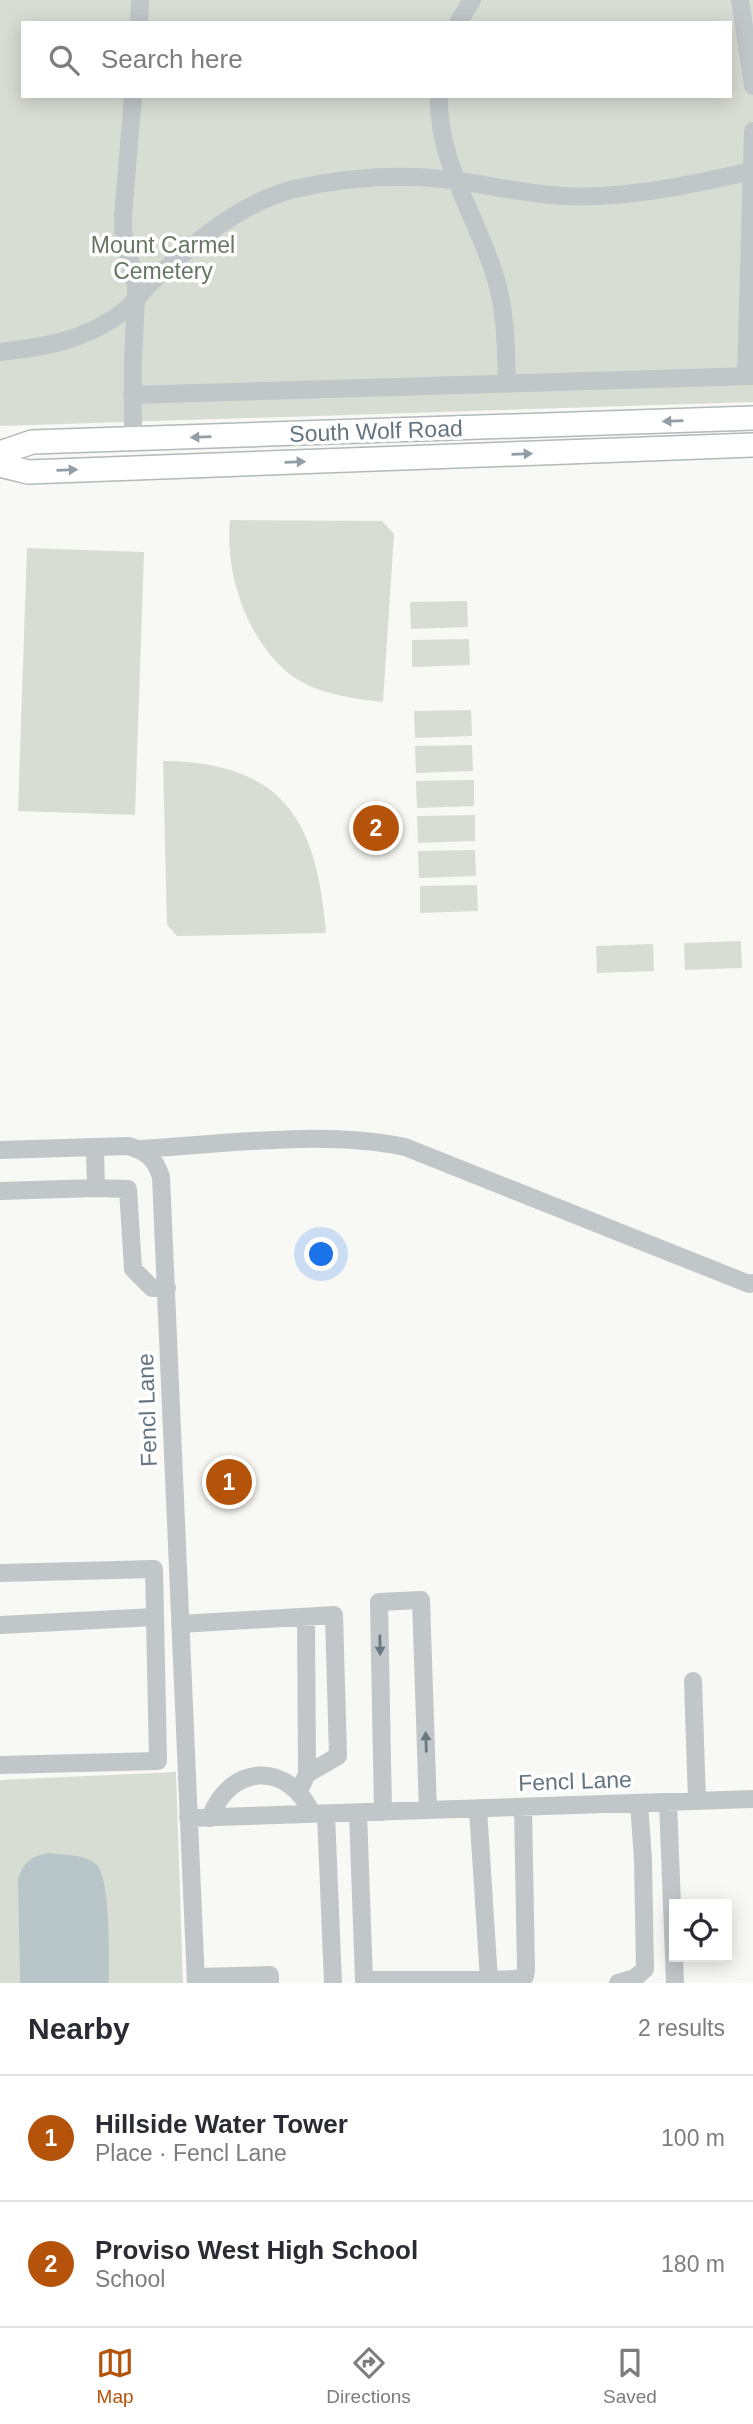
<!DOCTYPE html>
<html lang="en">
<head>
<meta charset="utf-8">
<style>
	body { margin:0; font-family:Arial,sans-serif; background:#f7f7f7; color:#2b2b33 }
	.controls { position:absolute; right:21px; bottom:21px; display:grid; overflow:hidden; border-radius:0px; box-shadow:0 4px 18px #0003 }
	.controls button { width:63px; height:63px; display:grid; place-items:center; padding:0; border:0; border-bottom:2px solid #e1e1e2; background:#fff; color:#2b2b33; font:35px sans-serif }
	.you { position:absolute; left:322px; top:1255px; width:24px; height:24px; margin:-18px; border:5px solid #fff; border-radius:50%; background:#1a73e8; box-shadow:0 0 0 10px #1a73e833 }
	.badge { display:grid; place-items:center; width:46px; height:46px; border-radius:50%; background:#b45309; color:#fff; font-size:23px; font-weight:700 }
	.pin { position:absolute; translate:-50% -50%; border:4px solid #fff; box-shadow:0 2px 7px #0006 }
	.list { margin:0; padding:0; list-style:none }
	h2 { display:flex; justify-content:space-between; align-items:center; height:91px; margin:0; padding:0 28px; font-size:30px }
	h2 small { font-size:23px; font-weight:400; color:#7c7c81 }
	.list li { display:grid; grid-template-columns:46px 1fr auto; gap:21px; align-items:center; box-sizing:border-box; height:126px; padding:0 28px; border-top:2px solid #e1e1e2 }
	.list b { display:block; font-size:26px; white-space:nowrap }
	.list p { margin:0; font-size:23px; white-space:nowrap; color:#7c7c81 }
	.list em { font-size:23px; font-style:normal; color:#7c7c81 }
	.icon { flex:none; width:38px; height:38px; fill:none; stroke:currentColor; stroke-width:2; stroke-linecap:round; stroke-linejoin:round }
	.map { position:relative; flex:none; width:753px; height:1983px; overflow:hidden }
	.search { position:absolute; background:#fff; box-shadow:0 4px 18px #0003; left:21px; right:21px; top:21px; height:77px; display:flex; align-items:center; gap:18px; box-sizing:border-box; padding:0 24px; border-radius:0px; color:#7c7c81; font-size:26px }
	.sheet { height:343px; background:#fff }
	nav { display:flex; justify-content:space-around; align-items:center; box-sizing:border-box; height:98px; border-top:2px solid #e1e1e2; background:#fff; font-size:19px; color:#7c7c81 }
	nav a { display:grid; justify-items:center; gap:4px }
	nav .on { color:#b45309 }
	.map>svg:first-child { display:block }
	.green { fill:#d8ddd4; fill-rule:evenodd }
	.water { fill:#b8c5c9 }
	.lines { fill:none; stroke-linecap:round; stroke-linejoin:round }
	.major-casing { stroke:#b3b8bc; stroke-width:26 }
	.minor { stroke:#c1c6c9; stroke-width:18 }
	.major { stroke:#fff; stroke-width:23 }
	.oneway { fill:#929ea6 }
	.oneway2 { fill:#687984 }
	.labels { text-anchor:middle; dominant-baseline:central; stroke-width:7; stroke-linejoin:round; paint-order:stroke }
	.park-label { font-size:23px; fill:#677862; stroke:#fff }
	.street-label { font-size:23px; fill:#637580; stroke:#fff }
</style>
</head>
<body>
<div class="map">
<svg width="753" height="1983" viewBox="0 0 753 1983">
	<rect width="100%" height="100%" fill="#f8f8f5"/>
	<path class="green" d="M 0,0 L 753,0 L 753,402 L 0,426 ZM 23,23 L 730,23 L 730,96 L 23,96 Z
		M 230,520 L 382,521 L 394,534 L 383,702 C 351,698 313,694 287,672 C 246,637 225,573 230,520 Z
		M 27,548 L 144,552 L 135,815 L 18,811 Z
		M 467,601 L 468,627 L 411,629 L 410,602 Z
		M 469,639 L 470,665 L 412,667 L 412,640 Z
		M 471,710 L 472,736 L 415,738 L 414,711 Z
		M 472,745 L 473,771 L 416,773 L 415,746 Z
		M 163,761 C 285,762 317,822 326,933 L 177,936 L 167,925 Z
		M 474,780 L 474,806 L 417,808 L 416,781 Z
		M 475,815 L 475,841 L 418,843 L 417,816 Z
		M 475,850 L 476,876 L 419,878 L 418,851 Z
		M 477,885 L 478,911 L 420,913 L 420,886 Z
		M 741,941 L 742,968 L 685,970 L 684,943 Z
		M 653,944 L 654,971 L 597,973 L 596,946 Z
		M 176,1772 L 183,1983 L 0,1983 L 0,1780 Z"/>
	<path class="water" d="M 48,1853 C 62,1855 84,1854 96,1864 C 111,1877 109,1961 109,1983 L 20,1983 L 18,1880 C 23,1863 30,1857 48,1853 Z"/>
	<g class="lines">
		<g class="major-casing">
			<path id="major" d="M 0,453 L 32,442 L 753,418
				M 0,465 L 28,472 L 753,445"/>
		</g>
		<path class="minor" d="M 740,0 L 753,86
			M 139,23 L 140,0
			M 458,23 L 472,0
			M 133,96 L 123,216 L 123,231 L 136,286 L 136,299 L 133,359 L 133,439
			M 439,96 C 437,161 477,217 495,276 C 506,311 506,348 507,383
			M 0,352 C 45,347 87,340 124,311 C 136,301 145,287 157,277 C 197,240 241,203 294,189 C 347,177 405,173 458,181 C 493,186 527,194 563,196 C 626,199 690,185 752,171
			M 746,376 L 753,131
			M 132,395 L 753,376
			M 141,1149 C 225,1144 323,1130 405,1147 L 749,1284 L 753,1283
			M 0,1150 L 128,1146 C 146,1151 155,1158 161,1177 L 196,1983
			M 96,1188 L 128,1189 L 133,1269 L 152,1288 L 167,1288
			M 0,1191 L 96,1188 L 95,1147
			M 0,1573 L 154,1569 L 158,1761 L 0,1765
			M 306,1617 L 307,1774
			M 180,1624 L 334,1615 L 338,1756 L 307,1774 L 299,1791
			M 0,1625 L 155,1617
			M 693,1681 L 697,1801
			M 668,1802 L 675,1983
			M 383,1812 L 379,1602 L 421,1600 L 428,1810
			M 358,1813 L 364,1980 L 489,1980 L 478,1809
			M 326,1814 L 333,1983
			M 188,1818 L 753,1799
			M 210,1818 C 230,1763 289,1761 312,1814
			M 196,1977 L 270,1975 L 270,1983
			M 489,1980 L 515,1979 L 525,1976 L 526,1970 L 523,1807
			M 618,1983 L 635,1978 L 645,1969 L 643,1860 L 639,1803"/>
		<use href="#major" class="major"/>
	</g>
	<defs><path id="oneway-solid" d="M-6-.8H1V-3.2L6.5 0L1 3.2V.8H-6Z" transform="scale(1.75)"/></defs>
	<g class="oneway">
		<use href="#oneway-solid" transform="translate(673 421) rotate(178)"/>
		<use href="#oneway-solid" transform="translate(201 437) rotate(178)"/>
		<use href="#oneway-solid" transform="translate(522 454) rotate(-2)"/>
		<use href="#oneway-solid" transform="translate(295 462) rotate(-2)"/>
		<use href="#oneway-solid" transform="translate(67 470) rotate(-2)"/>
	</g>
	<g class="oneway2">
		<use href="#oneway-solid" transform="translate(380 1645) rotate(89)"/>
		<use href="#oneway-solid" transform="translate(426 1742) rotate(-92)"/>
	</g>
	<g class="labels">
		<g class="park-label">
			<text x="163" y="245">Mount Carmel<tspan x="163" dy="26">Cemetery</tspan></text>
		</g>
		<g class="street-label">
			<text transform="translate(376 431) rotate(-2)">South Wolf Road</text>
			<text transform="translate(147 1410) rotate(-92)">Fencl Lane</text>
			<text transform="translate(575 1781) rotate(-2)">Fencl Lane</text>
		</g>
	</g>
</svg>
<div class="controls">
<button><svg class="icon" aria-label="locate" viewBox="0 0 24 24"><circle cx="12" cy="12" r="6"/><path d="M12 2v4M12 18v4M2 12h4M18 12h4"/></svg></button>
</div>
<div class="you"></div>
<div class="pin badge" style="left:229px;top:1482px">1</div>
<div class="pin badge" style="left:376px;top:828px">2</div>
<div class="search"><svg class="icon" aria-label="search" viewBox="0 0 24 24"><circle cx="10" cy="10" r="6"/><path d="M15 15l6 6"/></svg>Search here</div>
</div>
<section class="sheet">
<h2>Nearby<small>2 results</small></h2>
<ul class="list">
<li><span class="badge">1</span><div><b>Hillside Water Tower</b><p>Place · Fencl Lane</p></div><em>100 m</em></li>
<li><span class="badge">2</span><div><b>Proviso West High School</b><p>School</p></div><em>180 m</em></li>
</ul>
</section>
<nav>
<a class="on"><svg class="icon" aria-label="map" viewBox="0 0 24 24"><path d="M3 6l6-2 6 2 6-2v14l-6 2-6-2-6 2zM9 4v14M15 6v14"/></svg>Map</a>
<a><svg class="icon" aria-label="directions" viewBox="0 0 24 24"><path d="M12 3l9 9-9 9-9-9zM9 14v-3h6M13 9l2 2-2 2"/></svg>Directions</a>
<a><svg class="icon" aria-label="saved" viewBox="0 0 24 24"><path d="M7 4h10v16l-5-4-5 4z"/></svg>Saved</a>
</nav>
</body>
</html>
